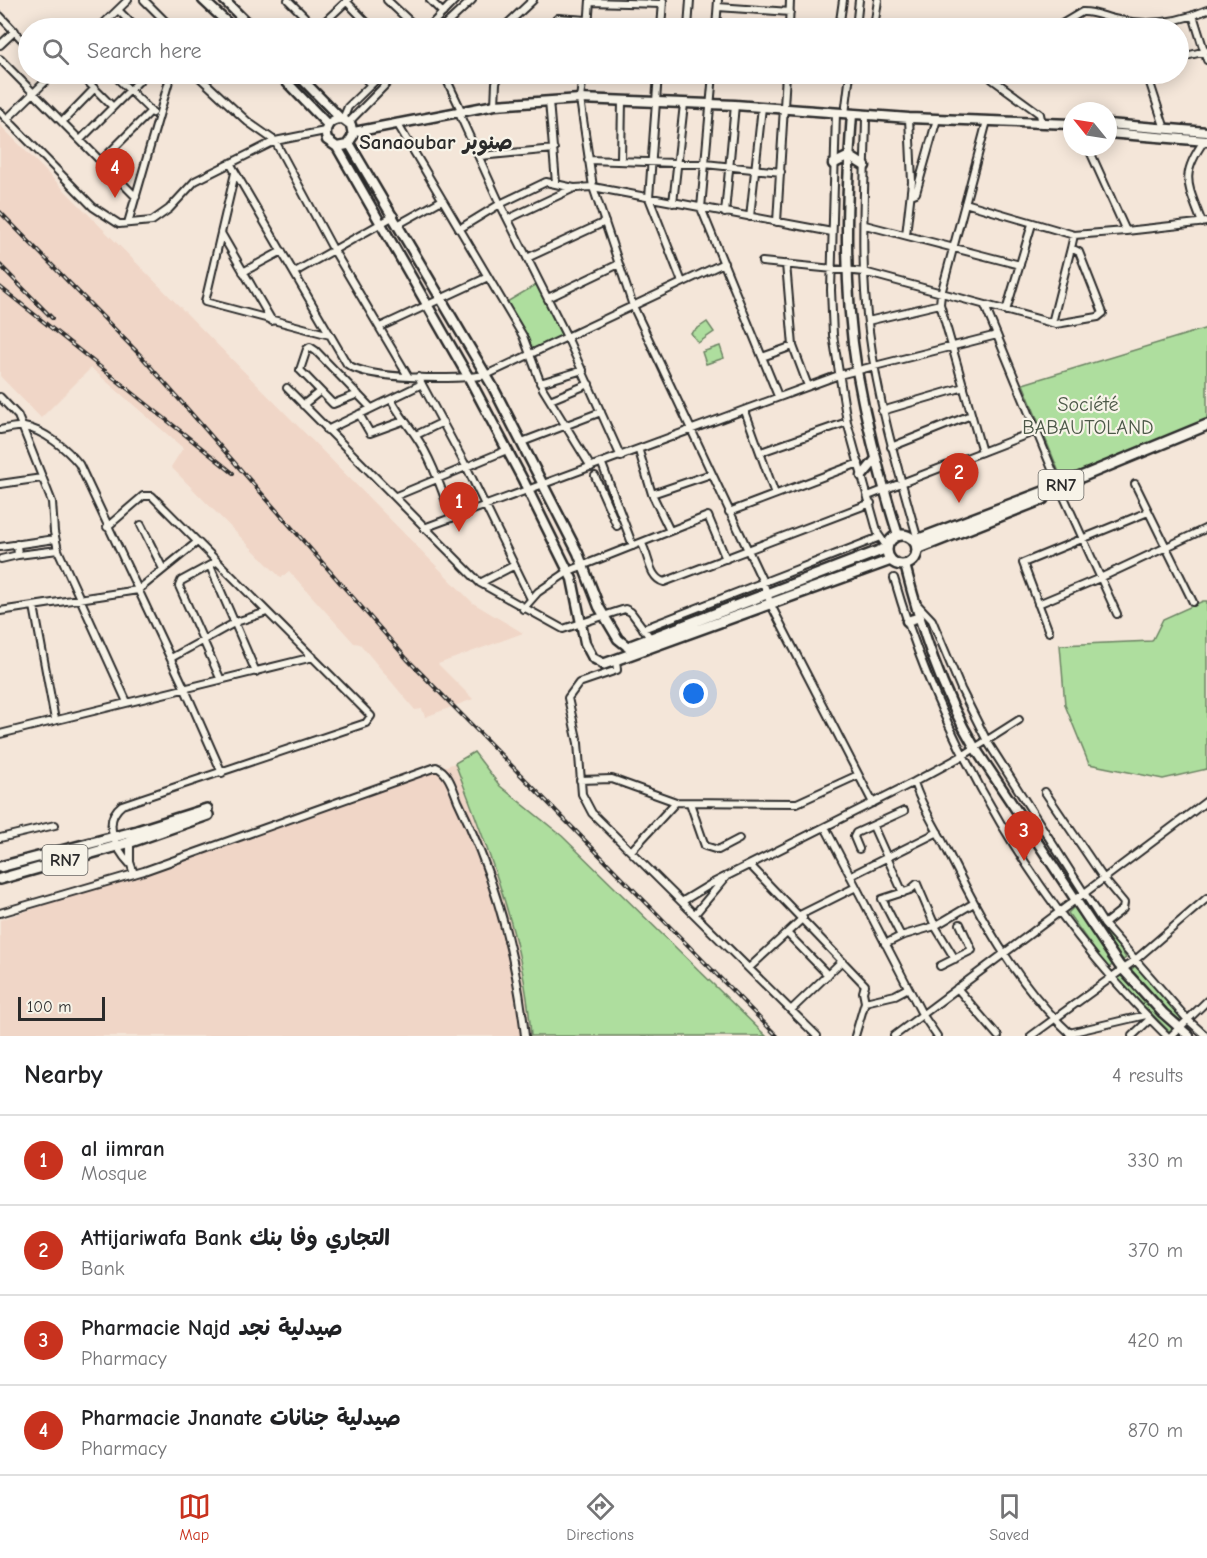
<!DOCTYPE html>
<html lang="en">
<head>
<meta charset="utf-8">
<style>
	body { margin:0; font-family:"Comic Neue","Playpen Sans Arabic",sans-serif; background:#f6f6f6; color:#202124 }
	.compass { position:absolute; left:1063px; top:102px; width:54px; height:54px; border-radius:50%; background:#fff; box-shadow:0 3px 15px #0003; rotate:300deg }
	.scale { position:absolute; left:18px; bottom:15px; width:87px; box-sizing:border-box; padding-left:6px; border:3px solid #2b2b2b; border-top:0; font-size:16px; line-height:21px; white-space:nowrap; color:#2b2b2b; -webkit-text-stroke:4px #f7f3e8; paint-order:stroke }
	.you { position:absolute; left:694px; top:694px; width:21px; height:21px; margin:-15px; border:4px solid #fff; border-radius:50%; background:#1a73e8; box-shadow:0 0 0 9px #1a73e833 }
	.badge { display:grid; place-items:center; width:39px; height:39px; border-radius:50%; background:#c8321e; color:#fff; font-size:20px; font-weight:700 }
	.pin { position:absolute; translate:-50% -50px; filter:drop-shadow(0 2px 3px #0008) }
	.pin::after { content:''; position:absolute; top:32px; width:21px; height:18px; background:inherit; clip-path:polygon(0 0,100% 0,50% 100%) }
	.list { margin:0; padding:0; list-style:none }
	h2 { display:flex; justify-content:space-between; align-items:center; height:78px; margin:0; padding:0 24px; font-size:26px }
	h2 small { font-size:20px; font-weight:400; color:#757577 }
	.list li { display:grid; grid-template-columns:39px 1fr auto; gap:18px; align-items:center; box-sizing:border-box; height:90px; padding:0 24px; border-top:2px solid #e0e0e0 }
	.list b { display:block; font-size:22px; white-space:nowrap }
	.list p { margin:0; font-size:20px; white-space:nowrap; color:#757577 }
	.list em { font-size:20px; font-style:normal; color:#757577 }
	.icon { flex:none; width:33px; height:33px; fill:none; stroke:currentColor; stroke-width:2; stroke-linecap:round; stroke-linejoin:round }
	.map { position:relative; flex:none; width:1207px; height:1036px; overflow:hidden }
	.search { position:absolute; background:#fff; box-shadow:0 3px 15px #0003; left:18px; right:18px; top:18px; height:66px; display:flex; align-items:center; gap:15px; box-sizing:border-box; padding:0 21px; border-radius:33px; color:#757577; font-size:22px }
	.sheet { height:438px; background:#fff }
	nav { display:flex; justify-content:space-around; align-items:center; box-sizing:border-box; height:84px; border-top:2px solid #e0e0e0; background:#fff; font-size:16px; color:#757577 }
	nav a { display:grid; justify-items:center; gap:3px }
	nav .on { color:#c8321e }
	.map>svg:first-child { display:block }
	.built { fill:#f0d6c7 }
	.green { fill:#aede9e; stroke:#6c8464; stroke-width:1.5 }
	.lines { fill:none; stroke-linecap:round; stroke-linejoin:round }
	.street-casing { stroke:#2b2b2b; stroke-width:10 }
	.secondary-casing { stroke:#2b2b2b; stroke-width:13 }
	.primary-casing { stroke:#2b2b2b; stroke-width:14 }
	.street { stroke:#f7f3e8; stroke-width:6 }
	.secondary { stroke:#f7f3e8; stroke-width:8 }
	.primary { stroke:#f7f3e8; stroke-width:9 }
	.rail-casing { stroke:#2b2b2b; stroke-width:4 }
	.rail { stroke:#f7f3e8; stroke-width:1.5; stroke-dasharray:4.5; stroke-linecap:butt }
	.labels { text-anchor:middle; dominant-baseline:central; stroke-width:4.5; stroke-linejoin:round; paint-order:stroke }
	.shield { fill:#f7f3e8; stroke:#686764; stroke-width:1.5 }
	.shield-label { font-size:18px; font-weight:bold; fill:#2b2b2b }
	.park-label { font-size:20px; fill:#4c5848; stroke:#f7f3e8 }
	.neighbourhood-label { font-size:21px; font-weight:bold; fill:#2b2b2b; stroke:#f7f3e8 }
</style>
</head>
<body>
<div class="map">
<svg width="1207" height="1036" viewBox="0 0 1207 1036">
	<rect width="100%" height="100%" fill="#f4e6d9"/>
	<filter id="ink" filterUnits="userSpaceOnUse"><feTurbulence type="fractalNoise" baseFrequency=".0167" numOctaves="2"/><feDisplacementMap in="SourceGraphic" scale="12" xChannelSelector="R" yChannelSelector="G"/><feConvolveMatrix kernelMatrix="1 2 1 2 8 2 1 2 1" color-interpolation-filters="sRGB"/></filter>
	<g filter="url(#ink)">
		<path class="built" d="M 0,125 L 473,603 L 523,633 L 438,664 L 473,699 L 425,717 L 422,709 L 415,710 L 360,644 L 354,643 L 289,571 L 281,578 L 171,467 L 183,448 L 91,368 L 41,418 L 0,376 Z
			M 455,763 L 512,922 L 529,1007 L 531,1036 L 0,1036 L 0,920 Z"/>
		<path class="green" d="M 539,283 L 566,338 L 534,350 L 505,303 Z
			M 707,322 L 714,332 L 698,343 L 691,333 Z
			M 1207,328 L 1207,419 L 1066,477 L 1059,472 L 1023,384 Z
			M 720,346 L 724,358 L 706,364 L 702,352 Z
			M 1203,601 L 1207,601 L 1207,769 L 1163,779 L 1089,764 L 1065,705 L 1060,645 L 1152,641 L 1163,619 Z
			M 474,752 L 500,786 L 562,836 L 766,1036 L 531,1036 C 525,941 489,852 455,763 Z
			M 1085,898 L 1126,958 L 1123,960 L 1081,901 Z
			M 1074,907 L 1113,964 L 1108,969 L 1068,913 Z
			M 1135,966 L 1182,1017 L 1178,1021 L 1130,971 Z
			M 1121,974 L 1173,1028 L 1169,1031 L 1116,978 Z"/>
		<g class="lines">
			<g class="street-casing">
				<path id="street" d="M 144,0 L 172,28
					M 288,0 L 316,28
					M 387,0 L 417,28
					M 430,0 L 443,13
					M 346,1 L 372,28
					M 590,2 L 662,4
					M 718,7 L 790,12
					M 118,10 L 136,28
					M 1193,15 L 1207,60
					M 0,16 L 28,46
					M 99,28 L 128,0
					M 318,28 L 348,0
					M 428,28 L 455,0
					M 442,28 L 472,0
					M 503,28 L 533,0
					M 546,28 L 558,18 L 587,20
					M 588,28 L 590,0
					M 661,28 L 663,1
					M 688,28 L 690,0
					M 716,28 L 718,0
					M 789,28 L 790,0
					M 839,28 L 843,0
					M 856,28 L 859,0
					M 874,28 L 878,0
					M 1055,28 L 1082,12 C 1094,11 1106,18 1119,20 C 1148,26 1179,22 1207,10
					M 0,45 L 15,31
					M 1178,58 L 1206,51
					M 0,59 L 136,197
					M 80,74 L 113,107
					M 113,74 L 153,113
					M 196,74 L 248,122 L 275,141 L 333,249 L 408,376
					M 361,74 L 371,85
					M 444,74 L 461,110
					M 583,74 L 580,99 L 593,187 L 633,306 L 763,582 L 771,605 L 873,803
					M 658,74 L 649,198 L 682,282
					M 713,74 L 701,208 L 778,396
					M 991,74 L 992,79 L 1040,114 L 1042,124
					M 1147,74 L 1165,129
					M 448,81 L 455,74
					M 549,101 L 556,183
					M 495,105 L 496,83 L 500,74
					M 458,111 L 500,204 L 567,337 L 621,457
					M 0,112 L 93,207 L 119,224 L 152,221 L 169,209 L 195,181 L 275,141 L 325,131
					M 836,113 L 831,290 L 833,335 L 847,422 L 878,534 L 887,547
					M 845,114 L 850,74
					M 866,116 C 865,187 859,260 869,331 C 878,403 898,470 918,540
					M 7,119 L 53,74
					M 343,119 L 348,107 L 382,74
					M 62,122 L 94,89
					M 349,122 L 396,74
					M 397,123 L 523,336 L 543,389 L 591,467
					M 80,140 L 146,74
					M 1088,147 L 1126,231 L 1207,222
					M 480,156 L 554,149
					M 588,160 L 705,164 L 781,172
					M 621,160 L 622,100
					M 101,161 L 151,111
					M 230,163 L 347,364 C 367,380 460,380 486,375 L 724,263
					M 235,173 L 205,302 L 330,335
					M 911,195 L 916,193 L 937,119
					M 673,203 L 684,104
					M 965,203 L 1074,235 L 1126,231
					M 725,213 L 735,105
					M 750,217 L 762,107
					M 508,219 L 574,188
					M 777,222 L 786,74
					M 128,223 L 171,74
					M 1202,223 C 1188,184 1179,177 1204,141
					M 399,224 L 442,200
					M 865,225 L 1020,265
					M 459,229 L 500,204 L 546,182 L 574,188 L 593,187 L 832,232
					M 221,233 L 272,321
					M 906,235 L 912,182 L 909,118
					M 527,258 L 605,222
					M 762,262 L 864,272 L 1056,324 L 1098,317 L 1103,313 L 1079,252 L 1071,248 L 1074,235
					M 786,264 L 793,346 L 808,386
					M 243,272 L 282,251
					M 295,272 L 394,216
					M 548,298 L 619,264
					M 985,306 L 1059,486 L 1117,614
					M 1006,311 L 1032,224
					M 868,321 L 940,304
					M 1052,323 L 1071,248
					M 380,327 L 488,277
					M 762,357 L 793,346
					M 418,377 L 467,468 L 531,599
					M 540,383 L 583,370
					M 287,388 L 480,583 L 563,629 L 625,609 L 631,612 L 651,639
					M 358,394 L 333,404 L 300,370 L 307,349 L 310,347 L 316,351 L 371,408
					M 0,397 L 18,416 L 52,502 L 54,532 L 58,550 L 127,702
					M 391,399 C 398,413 407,423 415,435 C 432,459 442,491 452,518
					M 550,400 L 589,384
					M 303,405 L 319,392
					M 745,411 L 775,494
					M 882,411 L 964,387
					M 359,414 L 370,433 L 403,421
					M 0,430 C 7,429 16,426 24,427 C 44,430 67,449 79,464 L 184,687 L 222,773
					M 327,430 L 422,384
					M 416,435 L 443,422
					M 522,442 L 601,412
					M 891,447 L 971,415
					M 639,451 L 652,494 L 670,531
					M 761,452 L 847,422
					M 982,452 L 940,304 L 941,294 L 987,121
					M 602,464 L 633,546
					M 595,476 L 617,526
					M 0,484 L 42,478
					M 1135,484 L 1193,602
					M 652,494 L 711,474
					M 396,496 L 507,450
					M 868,496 L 1036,431
					M 729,512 L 859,463
					M 141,525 L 163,569
					M 107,527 L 143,496 L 152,496 L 371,716 L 366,723 L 122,805 C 101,821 116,849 130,864
					M 424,528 L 839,375 L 997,335
					M 642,544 C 649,556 649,578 664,582 L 871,503
					M 0,547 L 55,539
					M 18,555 L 58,550
					M 1,559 L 18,555 L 17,544
					M 216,562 L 181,581 L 179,586 L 220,678
					M 210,566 L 256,672
					M 894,578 C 943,749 1040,911 1167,1036
					M 480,583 L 513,566
					M 916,603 L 932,620 L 961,689 L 987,741 L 1104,924 L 1188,1020 L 1206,1036
					M 1038,604 L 1100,578 L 1207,528
					M 34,606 L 55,720
					M 523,609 L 538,592 L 569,571 L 708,516 L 726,559
					M 0,611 L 138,590 L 196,543
					M 643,629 L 880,537
					M 1049,632 L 1023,563 L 1148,512
					M 171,658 L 236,622 L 267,612
					M 616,660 L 617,670 L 579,683 L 568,698 L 578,743 L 582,794 L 592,813 L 817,1036
					M 0,734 L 313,657
					M 580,780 L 612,779 L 676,802
					M 914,782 C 920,803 934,824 944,844 C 978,913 1015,984 1073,1036
					M 1045,792 L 1104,879 L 1124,903 L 1123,909 L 1104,924
					M 690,803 L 705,846 L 718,850 L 739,839
					M 873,826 L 903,893
					M 825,827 L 922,1014 L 937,1036
					M 0,838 L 55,825
					M 130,840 L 130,862 L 134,874
					M 859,849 L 854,837 L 856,833 L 904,811
					M 632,850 L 676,802 L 797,803 L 858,775
					M 750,865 L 865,985 L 863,992 L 865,1002 L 855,1036
					M 850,876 L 938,832
					M 683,901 L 711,884 L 914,782 L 964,755 L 1019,720
					M 0,913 L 144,871 L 436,767 C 449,772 453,789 458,801 C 494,875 516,954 525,1036
					M 695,914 L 726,877
					M 800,915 L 856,887
					M 787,933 L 828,975
					M 901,936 L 882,899 L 910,890 L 917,884 L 935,926 L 955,959
					M 885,944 L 901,936 L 935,926 L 974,903
					M 940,966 L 972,950 L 960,924
					M 749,968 L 803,918
					M 957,988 L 998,1036
					M 865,1002 L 895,995 L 908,988
					M 791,1010 L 842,961
					M 1069,1033 L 1146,1015
					M 894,1036 L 1207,801
					M 1031,1036 L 1134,961 L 1207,898
					M 1132,1036 L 1150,1019
					M 1171,1036 L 1207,1001"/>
			</g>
			<g class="secondary-casing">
				<path id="secondary" d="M 203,0 L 233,28
					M 224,0 L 252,28
					M 279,74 L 328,125
					M 297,74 L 341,119
					M 852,114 C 846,199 843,286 857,371 C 867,427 881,481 898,535
					M 1108,124 L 1207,132
					M 354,132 L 495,105 L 580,99 L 735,105 L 909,118 L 1072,124
					M 1108,133 L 1207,141
					M 349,143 L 493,387 L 578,553 L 599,607 L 618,639 L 628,647
					M 337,147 L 347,145 L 353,136 L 351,125 L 343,119 C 330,118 323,127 327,140 L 337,147 L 469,378 L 523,480 L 572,579 L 585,643 L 593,658 L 604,664
					M 833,164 L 849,156 L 865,166
					M 862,476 L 876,459
					M 905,565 C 921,628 941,691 975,748 L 1119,965 L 1163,1013 L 1189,1036
					M 907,621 L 920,617"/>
			</g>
			<g class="primary-casing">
				<path id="primary" d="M887 550a15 15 0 1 1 30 0a15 15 0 1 1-30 0Z
					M 914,541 L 1059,486 L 1207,425
					M 917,549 L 1043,499
					M 628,647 L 887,548
					M 604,664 L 891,560
					M 0,867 L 137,831 L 207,809
					M 0,879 L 131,842 L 208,815"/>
			</g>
			<use href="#street" class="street"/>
			<use href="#secondary" class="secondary"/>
			<use href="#primary" class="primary"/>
			<g class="rail-casing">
				<path id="rail" d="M 0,212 L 141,356 L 407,659 L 777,1036
					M 0,265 L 52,318
					M 0,287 L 233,473"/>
			</g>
			<use href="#rail" class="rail"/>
		</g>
	</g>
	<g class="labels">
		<g class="shield">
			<rect x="1038.5" y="470" width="45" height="30" rx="4.5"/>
			<rect x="42.5" y="845" width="45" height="30" rx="4.5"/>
		</g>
		<g class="shield-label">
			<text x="1061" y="485">RN7</text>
			<text x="65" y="860">RN7</text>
		</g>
		<g class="park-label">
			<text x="1088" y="404">Société<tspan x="1088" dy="23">BABAUTOLAND</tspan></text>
		</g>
		<g class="neighbourhood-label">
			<text x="436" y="142">Sanaoubar صنوبر</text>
		</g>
	</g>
</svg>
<svg class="compass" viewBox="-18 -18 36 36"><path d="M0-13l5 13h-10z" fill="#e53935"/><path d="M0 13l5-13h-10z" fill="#757577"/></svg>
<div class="scale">100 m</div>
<div class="you"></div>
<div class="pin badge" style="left:459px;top:532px">1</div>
<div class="pin badge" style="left:959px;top:503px">2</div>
<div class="pin badge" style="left:1024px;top:861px">3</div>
<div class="pin badge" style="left:115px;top:198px">4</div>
<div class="search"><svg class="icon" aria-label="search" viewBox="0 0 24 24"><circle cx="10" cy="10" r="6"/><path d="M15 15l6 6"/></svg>Search here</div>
</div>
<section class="sheet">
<h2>Nearby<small>4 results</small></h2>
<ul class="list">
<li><span class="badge">1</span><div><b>al iimran</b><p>Mosque</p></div><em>330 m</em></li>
<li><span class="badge">2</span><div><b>Attijariwafa Bank التجاري وفا بنك</b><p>Bank</p></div><em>370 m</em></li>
<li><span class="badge">3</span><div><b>Pharmacie Najd صيدلية نجد</b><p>Pharmacy</p></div><em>420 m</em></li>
<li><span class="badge">4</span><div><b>Pharmacie Jnanate صيدلية جنانات</b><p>Pharmacy</p></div><em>870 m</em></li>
</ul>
</section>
<nav>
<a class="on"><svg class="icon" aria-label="map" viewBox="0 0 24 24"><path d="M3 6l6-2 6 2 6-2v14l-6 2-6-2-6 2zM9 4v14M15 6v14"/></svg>Map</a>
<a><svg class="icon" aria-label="directions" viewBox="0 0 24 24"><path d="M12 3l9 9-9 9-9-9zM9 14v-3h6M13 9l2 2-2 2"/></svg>Directions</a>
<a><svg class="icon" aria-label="saved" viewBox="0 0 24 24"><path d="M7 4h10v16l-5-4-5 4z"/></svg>Saved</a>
</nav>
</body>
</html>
